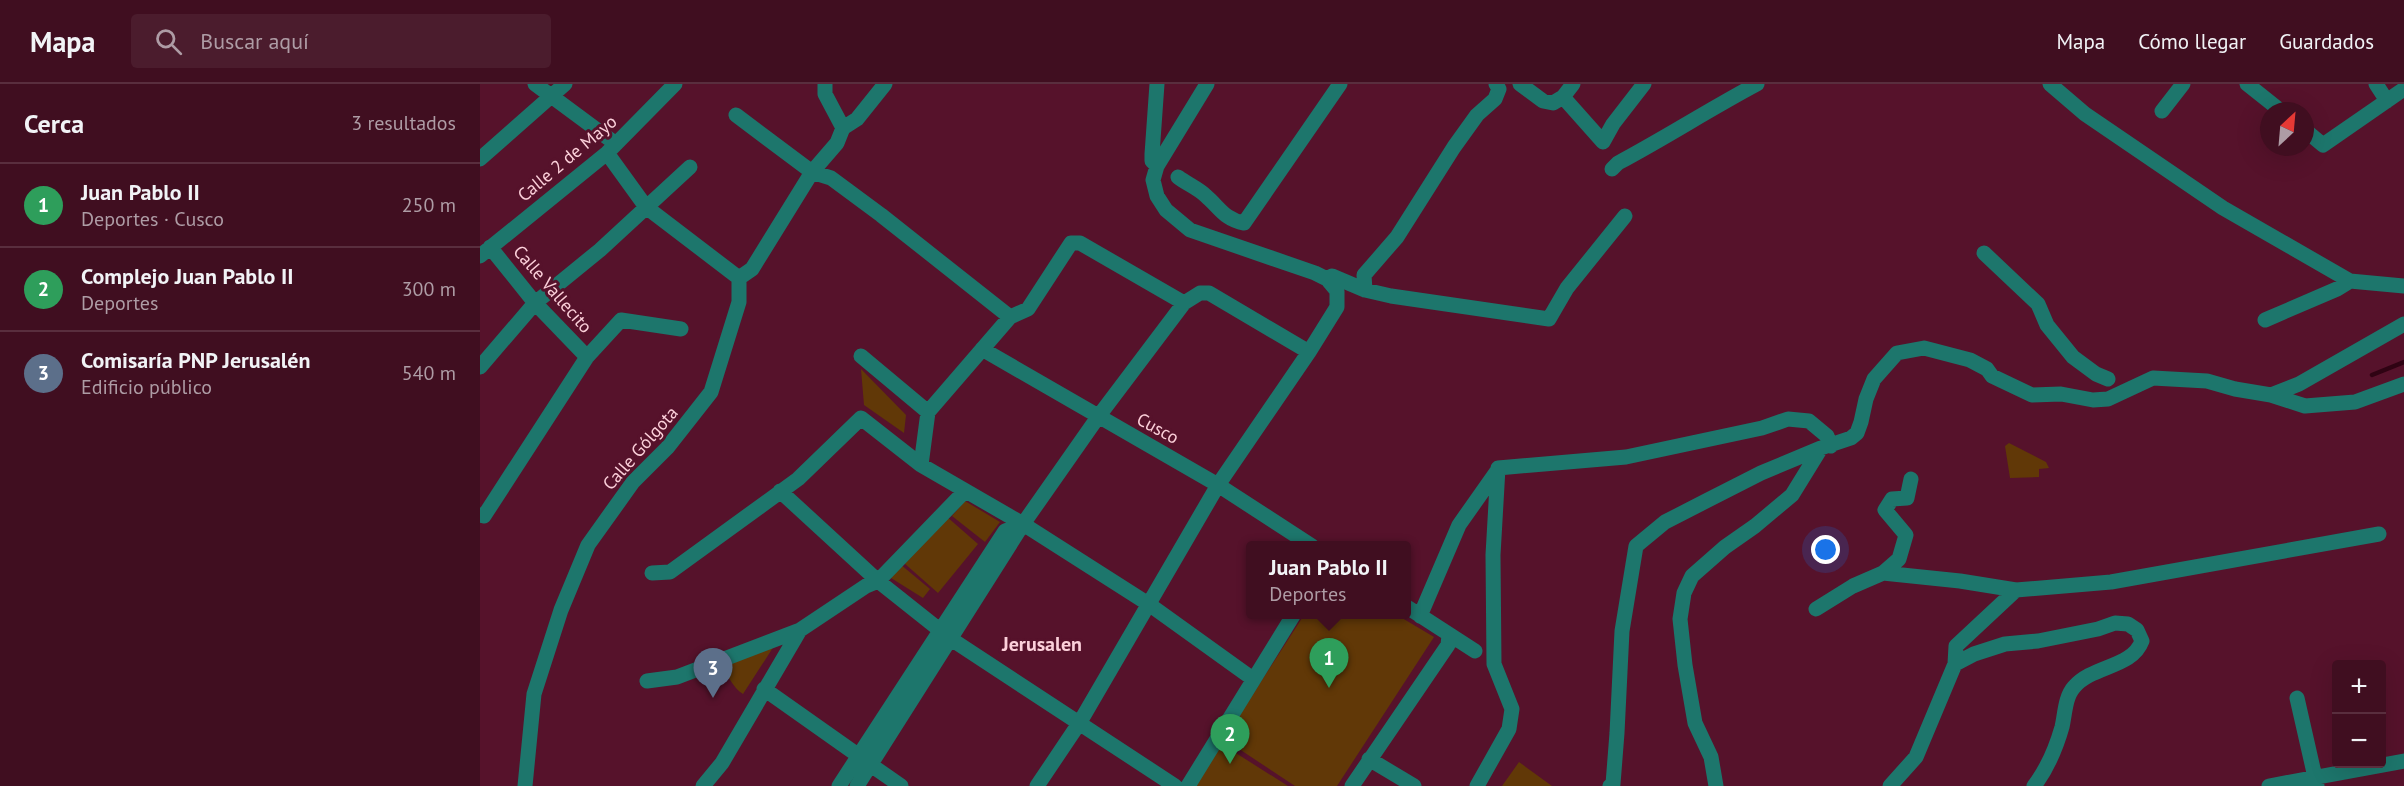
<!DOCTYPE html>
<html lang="es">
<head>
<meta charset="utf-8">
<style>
	body { margin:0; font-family:"PT Sans",sans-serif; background:#4b1c2d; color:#f1f3f6 }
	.controls { position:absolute; right:18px; bottom:18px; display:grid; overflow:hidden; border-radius:6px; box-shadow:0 6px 24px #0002 }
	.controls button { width:54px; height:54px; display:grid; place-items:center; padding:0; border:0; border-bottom:2px solid #592e3e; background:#400e20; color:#f1f3f6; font:30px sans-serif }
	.compass { position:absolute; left:1780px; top:18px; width:54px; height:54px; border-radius:50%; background:#400e20; box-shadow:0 6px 24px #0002; rotate:26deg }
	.you { position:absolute; left:1346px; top:466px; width:21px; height:21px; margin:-15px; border:4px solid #fff; border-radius:50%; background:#1a73e8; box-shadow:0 0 0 9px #1a73e833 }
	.badge { display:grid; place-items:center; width:39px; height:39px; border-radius:50%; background:#b45309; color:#fff; font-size:20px; font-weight:700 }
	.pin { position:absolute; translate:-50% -50px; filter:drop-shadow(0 2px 3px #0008) }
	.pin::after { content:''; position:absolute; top:32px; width:21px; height:18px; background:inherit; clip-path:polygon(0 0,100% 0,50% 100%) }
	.popup { position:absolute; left:766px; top:457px; width:165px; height:78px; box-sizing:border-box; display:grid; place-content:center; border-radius:6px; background:#400e20; filter:drop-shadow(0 2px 4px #0005); font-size:20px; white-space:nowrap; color:#ae9ca5 }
	.popup b { font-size:22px; color:#f1f3f6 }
	.popup::after { content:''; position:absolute; left:50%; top:100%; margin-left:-12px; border:12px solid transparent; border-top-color:#400e20 }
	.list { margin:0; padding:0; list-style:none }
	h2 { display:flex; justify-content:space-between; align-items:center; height:78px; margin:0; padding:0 24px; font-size:26px }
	h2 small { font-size:20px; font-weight:400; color:#ae9ca5 }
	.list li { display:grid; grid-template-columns:39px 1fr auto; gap:18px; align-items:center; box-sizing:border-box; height:84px; padding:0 24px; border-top:2px solid #592e3e }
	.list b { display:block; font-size:22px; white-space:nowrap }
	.list p { margin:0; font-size:20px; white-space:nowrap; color:#ae9ca5 }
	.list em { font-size:20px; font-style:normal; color:#ae9ca5 }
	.icon { flex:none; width:33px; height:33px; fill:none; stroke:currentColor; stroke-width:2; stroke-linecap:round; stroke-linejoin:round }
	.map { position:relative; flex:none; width:1924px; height:702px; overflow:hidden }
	header { display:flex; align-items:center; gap:36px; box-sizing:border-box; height:84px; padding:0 30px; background:#400e20; border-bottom:2px solid #592e3e }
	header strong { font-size:28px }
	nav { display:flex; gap:33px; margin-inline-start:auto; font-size:21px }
	.search { width:420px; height:54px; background:#4b1c2d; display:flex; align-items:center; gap:15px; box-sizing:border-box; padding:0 21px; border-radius:6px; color:#ae9ca5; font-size:22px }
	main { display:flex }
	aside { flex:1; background:#400e20 }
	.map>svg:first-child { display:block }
	.green { fill:#613807 }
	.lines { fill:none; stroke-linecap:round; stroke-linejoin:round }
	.stream { stroke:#2f0313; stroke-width:4.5 }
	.minor { stroke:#1d766c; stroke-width:15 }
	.labels { text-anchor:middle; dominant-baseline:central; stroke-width:6; stroke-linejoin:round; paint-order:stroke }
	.street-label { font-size:18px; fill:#fcd0da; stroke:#56122b }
	.neighbourhood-label { font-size:20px; font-weight:bold; fill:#fcd0da; stroke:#56122b }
</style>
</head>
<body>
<header>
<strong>Mapa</strong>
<div class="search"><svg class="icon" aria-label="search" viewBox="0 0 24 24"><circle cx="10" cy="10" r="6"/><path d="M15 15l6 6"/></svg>Buscar aquí</div>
<nav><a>Mapa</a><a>Cómo llegar</a><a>Guardados</a></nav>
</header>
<main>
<aside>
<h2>Cerca<small>3 resultados</small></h2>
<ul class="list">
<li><span class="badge" style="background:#2e9e5b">1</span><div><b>Juan Pablo II</b><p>Deportes · Cusco</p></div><em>250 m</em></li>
<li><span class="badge" style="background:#2e9e5b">2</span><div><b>Complejo Juan Pablo II</b><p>Deportes</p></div><em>300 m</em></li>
<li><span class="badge" style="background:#5c6f8a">3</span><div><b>Comisaría PNP Jerusalén</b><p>Edificio público</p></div><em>540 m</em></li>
</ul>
</aside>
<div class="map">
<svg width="1924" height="702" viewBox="0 0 1924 702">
	<rect width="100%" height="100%" fill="#56122b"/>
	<path class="green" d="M 381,285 L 426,331 L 424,349 L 384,321 Z
		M 1529,359 L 1566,378 L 1569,384 L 1559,385 L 1559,393 L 1530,394 L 1525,362 Z
		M 485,417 L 520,438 L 505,458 L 472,432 Z
		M 466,432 L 498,460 L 458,509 L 424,479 Z
		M 420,480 L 450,505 L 443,514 L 411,494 Z
		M 824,531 L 917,531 L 954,553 L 857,702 L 815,702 L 744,655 Z
		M 296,559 L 263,610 C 253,604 250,593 241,585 L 250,578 Z
		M 740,659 L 808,702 L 712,702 Z
		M 1039,678 L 1072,702 L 1022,702 Z"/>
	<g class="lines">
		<path class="stream" d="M 1892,291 L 1924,278"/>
		<path class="minor" d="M 55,0 L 136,60
			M 677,0 L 672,70 L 672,77 L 677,82
			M 1040,0 L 1063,17 L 1073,19 L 1083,13 L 1093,0
			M 1570,0 L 1605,30 L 1743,124 L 1870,197 L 1924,202
			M 1767,0 L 1801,27
			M 1896,0 L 1907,17
			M 1083,13 L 1123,58 L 1133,40 L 1164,0
			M 1682,27 L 1703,0
			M 256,31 L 332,88 L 351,94 L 401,131 L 530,233
			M 363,44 L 377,35 L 405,0
			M 1825,46 L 1843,61 L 1924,5
			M 0,75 L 85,0
			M 1132,85 L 1138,79 C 1185,54 1230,25 1277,0
			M 698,93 C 707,100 718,104 726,112 C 739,123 745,136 764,139 L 860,0
			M 10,163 L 55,219 L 107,273
			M 1504,169 L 1558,220 L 1567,241 L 1593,273 L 1616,290 L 1628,295
			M 0,172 L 127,69 L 195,0
			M 259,194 L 272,185 L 332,88 L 357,59 L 363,44 L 345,10 L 345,0
			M 847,195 L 852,192 L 885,206 L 911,212 L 1069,235 L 1087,204 L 1145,132
			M 885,206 L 884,191 L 917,153 L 974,63 L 997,31 L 1015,15 L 1019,5 L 1016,0
			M 1785,236 L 1857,205 L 1870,197
			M 502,265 L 738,401 L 832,462
			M 381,272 L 448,328
			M 0,283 L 55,219 L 120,166 L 210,83
			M 1791,311 L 1825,322 L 1875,318 L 1924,300
			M 441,381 L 448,328 L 530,233 L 548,225 L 591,159 L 600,159 L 704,219
			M 1018,384 L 1146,373 L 1282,344 L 1308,335 L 1329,337 L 1347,352 L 1351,362
			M 300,407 L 398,497 L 471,555 L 695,702
			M 0,431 L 4,432 L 107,273 L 141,236 L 201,245
			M 172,489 L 190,488 L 318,395 L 381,334 L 441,381 L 543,440 L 670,521 L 773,595
			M 1403,489 L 1480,497 L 1536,506
			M 927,523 L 995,567
			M 1336,525 L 1373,502 L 1403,489 L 1419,475 L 1426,451 L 1405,426 L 1412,415 L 1427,414 L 1431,395
			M 940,532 L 979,441 L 1017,387
			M 1475,580 L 1494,570 L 1525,560 L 1558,557 L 1618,545 L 1635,539 L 1648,540 L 1657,546 L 1662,557 C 1652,584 1613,581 1594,603 C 1585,613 1585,630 1582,643 C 1576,664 1567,685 1554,702
			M 167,597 L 197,593 L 320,546
			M 284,605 L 379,672
			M 1817,614 L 1837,702
			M 889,675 L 934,702
			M 391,681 L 421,702
			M 45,702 L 54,610 L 81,526 L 108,461 L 153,398 L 187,364 L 231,308 L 259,218 L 259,194 L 166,123 L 127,69
			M 223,702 L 242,679 L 320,546 L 386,502 L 398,497 L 485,407
			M 359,702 L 525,447 L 543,440
			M 377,702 L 543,440 L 618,333 L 704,219 L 720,209 L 729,209 L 829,268
			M 557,702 L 600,638 L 738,401 L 829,268 L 857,223 L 857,207 L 847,195 L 835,189 L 710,146 L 686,126 L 677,112 L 673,96 L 677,82 L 727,0
			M 708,702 L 814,530
			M 872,702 L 968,561 L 969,551
			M 997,702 L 1029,645 L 1032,625 L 1014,580 L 1013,471 L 1018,384
			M 1130,702 L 1133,700 L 1137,649 L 1142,547 L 1156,462 L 1185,438 L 1224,418 L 1281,389 L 1341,364 L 1371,354 L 1377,349 L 1381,338 L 1386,315 L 1394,295 L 1417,269 L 1444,264 L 1490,276 L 1507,285 L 1512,292 L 1552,311 L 1581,310 L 1613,316 L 1628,315 L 1673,294 L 1727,297 L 1755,305 L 1791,311 L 1819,300 L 1924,240
			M 1236,702 L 1231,673 L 1215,639 L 1205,581 L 1200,535 L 1204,509 L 1212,492 L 1245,463 L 1275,442 L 1312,411 L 1341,364
			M 1410,702 L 1436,673 L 1475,580 L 1476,562 L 1536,506 L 1631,498 L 1899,450
			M 1789,702 L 1924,677"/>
	</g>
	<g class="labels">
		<g class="street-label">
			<text transform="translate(87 74) rotate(-40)">Calle 2 de Mayo</text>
			<text transform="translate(73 205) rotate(49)">Calle Vallecito</text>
			<text transform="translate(678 344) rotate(29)">Cusco</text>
			<text transform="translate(160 364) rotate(-49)">Calle Gólgota</text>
		</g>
		<g class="neighbourhood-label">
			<text x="562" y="560">Jerusalen</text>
		</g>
	</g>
</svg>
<div class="controls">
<button>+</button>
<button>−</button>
</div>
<svg class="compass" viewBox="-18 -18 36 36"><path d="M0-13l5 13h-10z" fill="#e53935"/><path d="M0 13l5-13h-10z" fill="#ae9ca5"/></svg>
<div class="you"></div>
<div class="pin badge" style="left:849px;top:604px;background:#2e9e5b">1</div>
<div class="popup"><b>Juan Pablo II</b>Deportes</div>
<div class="pin badge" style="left:750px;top:680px;background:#2e9e5b">2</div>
<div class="pin badge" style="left:233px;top:614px;background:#5c6f8a">3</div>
</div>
</main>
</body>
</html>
